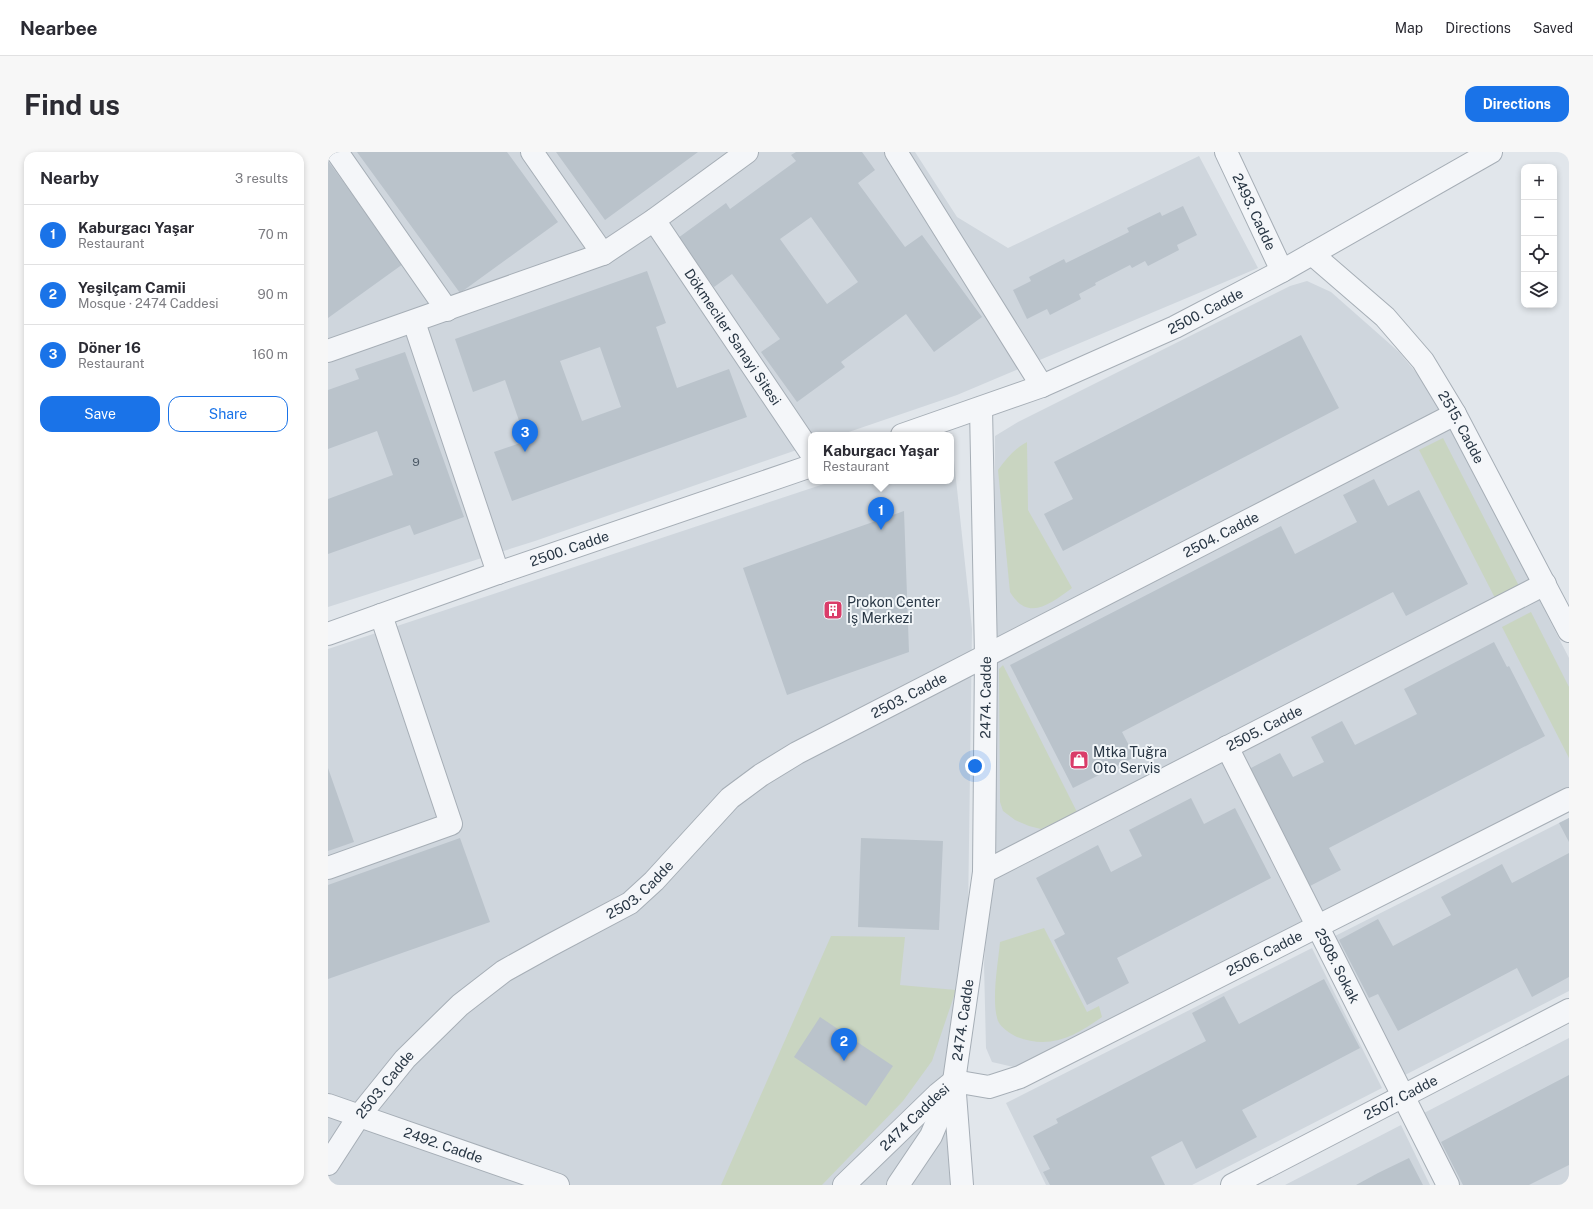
<!DOCTYPE html>
<html lang="en">
<head>
<meta charset="utf-8">
<style>
	body { margin:0; font-family:"Public Sans",sans-serif; background:#f7f7f7; color:#2b2b33 }
	.controls { position:absolute; right:12px; top:12px; display:grid; overflow:hidden; border-radius:8px; box-shadow:0 2px 6px #0003 }
	.controls button { width:36px; height:36px; display:grid; place-items:center; padding:0; border:0; border-bottom:1px solid #e1e1e2; background:#fff; color:#2b2b33; font:20px sans-serif }
	.you { position:absolute; left:647px; top:614px; width:14px; height:14px; margin:-10px; border:3px solid #fff; border-radius:50%; background:#1a73e8; box-shadow:0 0 0 6px #1a73e833 }
	.badge { display:grid; place-items:center; width:26px; height:26px; border-radius:50%; background:#1a73e8; color:#fff; font-size:13px; font-weight:700 }
	.pin { position:absolute; translate:-50% -33px; filter:drop-shadow(0 1px 2px #0008) }
	.pin::after { content:''; position:absolute; top:21px; width:14px; height:12px; background:inherit; clip-path:polygon(0 0,100% 0,50% 100%) }
	.popup { position:absolute; left:480px; top:280px; width:146px; height:52px; box-sizing:border-box; display:grid; place-content:center; border-radius:8px; background:#fff; filter:drop-shadow(0 1px 3px #0005); font-size:13px; white-space:nowrap; color:#7c7c81 }
	.popup b { font-size:15px; color:#2b2b33 }
	.popup::after { content:''; position:absolute; left:50%; top:100%; margin-left:-8px; border:8px solid transparent; border-top-color:#fff }
	.list { margin:0; padding:0; list-style:none }
	h2 { display:flex; justify-content:space-between; align-items:center; height:52px; margin:0; padding:0 16px; font-size:17px }
	h2 small { font-size:13px; font-weight:400; color:#7c7c81 }
	.list li { display:grid; grid-template-columns:26px 1fr auto; gap:12px; align-items:center; box-sizing:border-box; height:60px; padding:0 16px; border-top:1px solid #e1e1e2 }
	.list b { display:block; font-size:15px; white-space:nowrap }
	.list p { margin:0; font-size:13px; white-space:nowrap; color:#7c7c81 }
	.list em { font-size:13px; font-style:normal; color:#7c7c81 }
	.actions { display:flex; gap:8px; padding:12px 16px }
	.actions a { flex:1; padding:9px 0; border:1px solid #1a73e8; border-radius:12px; text-align:center; font-size:14px; color:#1a73e8 }
	.actions .main { background:#1a73e8; color:#fff }
	.icon { flex:none; width:22px; height:22px; fill:none; stroke:currentColor; stroke-width:2; stroke-linecap:round; stroke-linejoin:round }
	.map { position:relative; flex:none; width:1241px; height:1033px; overflow:hidden; border-radius:12px }
	header { display:flex; align-items:center; gap:24px; box-sizing:border-box; height:56px; padding:0 20px; background:#fff; border-bottom:1px solid #e1e1e2 }
	header strong { font-size:19px }
	nav { display:flex; gap:22px; margin-inline-start:auto; font-size:14px }
	.intro { display:flex; align-items:center; justify-content:space-between; box-sizing:border-box; height:96px; padding:0 24px }
	h1 { margin:0; font-size:28px }
	.button { padding:10px 18px; border-radius:12px; background:#1a73e8; color:#fff; font-size:14px; font-weight:700 }
	main { display:flex; gap:24px; padding:0 24px }
	aside { flex:1; background:#fff; border-radius:12px; box-shadow:0 2px 6px #0003 }
	.map>svg:first-child { display:block }
	.built { fill:#cfd6dd }
	.green { fill:#c9d5c1 }
	.building { fill:#bac3cb; fill-rule:evenodd }
	.lines { fill:none; stroke-linecap:round; stroke-linejoin:round }
	.minor-casing { stroke:#a6aeb6; stroke-width:24 }
	.minor { stroke:#f4f6f9; stroke-width:22 }
	.labels { text-anchor:middle; dominant-baseline:central; stroke-width:4; stroke-linejoin:round; paint-order:stroke }
	.number-label { font-size:12px; fill:#4c5966 }
	.street-label { font-size:14px; fill:#283644; stroke:#f1f5f8 }
	.poi-label { font-size:14px; fill:#283644; stroke:#f1f5f8; text-anchor:start }
</style>
</head>
<body>
<header>
<strong>Nearbee</strong>
<nav><a>Map</a><a>Directions</a><a>Saved</a></nav>
</header>
<div class="intro"><h1>Find us</h1><a class="button">Directions</a></div>
<main>
<aside>
<h2>Nearby<small>3 results</small></h2>
<ul class="list">
<li><span class="badge">1</span><div><b>Kaburgacı Yaşar</b><p>Restaurant</p></div><em>70 m</em></li>
<li><span class="badge">2</span><div><b>Yeşilçam Camii</b><p>Mosque · 2474 Caddesi</p></div><em>90 m</em></li>
<li><span class="badge">3</span><div><b>Döner 16</b><p>Restaurant</p></div><em>160 m</em></li>
</ul>
<div class="actions"><a class="main">Save</a><a>Share</a></div>
</aside>
<div class="map">
<svg width="1241" height="1033" viewBox="0 0 1241 1033">
	<rect width="100%" height="100%" fill="#e1e6eb"/>
	<path class="built" d="M 0,0 L 587,0 L 629,65 L 680,96 L 871,4 L 930,116 L 629,243 L 512,283 L 483,283 L 483,293 L 207,389 L 0,455 Z
		M 979,129 L 1003,140 L 1071,200 L 1105,241 L 1241,506 L 1241,636 L 690,916 L 664,910 L 658,896 L 656,812 L 666,668 L 667,284 L 690,270 L 962,134 Z
		M 623,290 L 624,290 L 644,477 L 640,762 L 625,1033 L 0,1033 L 0,497 L 505,329 L 623,329 Z
		M 1241,666 L 1241,839 L 1077,923 L 1007,784 Z
		M 984,796 L 1054,936 L 864,1033 L 718,1033 L 678,951 Z
		M 1241,886 L 1241,1033 L 1132,1033 L 1096,961 Z
		M 1073,973 L 1102,1033 L 957,1033 Z"/>
	<path class="green" d="M 1115,286 L 1191,434 L 1167,446 L 1091,298 Z
		M 699,290 L 700,358 L 744,436 C 722,452 700,470 682,440 L 670,318 C 679,306 686,297 699,290 Z
		M 1203,460 L 1241,535 L 1241,606 L 1174,475 Z
		M 675,513 L 749,660 L 713,677 L 701,674 L 687,668 L 675,659 L 672,650 L 671,517 Z
		M 716,776 L 759,860 L 771,854 L 774,865 C 747,884 723,898 689,885 C 683,882 673,876 670,869 C 663,849 670,812 672,790 Z
		M 503,784 L 577,785 L 572,833 L 628,838 L 604,909 L 575,949 L 494,1033 L 393,1033 Z"/>
	<path class="building" d="M 29,0 L 179,0 L 230,70 L 132,141 Z
		M 228,0 L 370,0 L 277,68 Z
		M 468,0 L 534,0 L 547,18 L 530,31 L 577,95 L 594,83 L 654,165 L 606,200 L 578,162 L 513,210 L 517,215 L 469,250 L 433,200 L 452,187 L 404,122 L 386,135 L 350,86 L 398,51 L 402,57 L 468,9 L 463,3 ZM 483,65 L 530,130 L 499,152 L 452,87 Z
		M 0,9 L 75,112 L 0,166 Z
		M 855,54 L 869,83 L 849,93 L 851,98 L 820,114 L 817,109 L 804,116 L 802,113 L 767,131 L 768,133 L 751,142 L 753,147 L 722,163 L 719,157 L 699,167 L 685,138 L 703,129 L 701,125 L 736,107 L 738,111 L 801,80 L 799,76 L 832,60 L 834,64 Z
		M 319,119 L 338,171 L 328,175 L 349,236 L 401,217 L 419,265 L 184,349 L 166,300 L 198,289 L 177,228 L 145,240 L 127,187 ZM 272,195 L 293,255 L 254,269 L 232,209 Z
		M 973,183 L 1011,256 L 735,399 L 716,362 L 745,347 L 726,310 Z
		M 77,200 L 136,365 L 86,383 L 82,373 L 0,402 L 0,347 L 65,323 L 49,279 L 0,297 L 0,238 L 31,227 L 27,217 Z
		M 1046,327 L 1060,354 L 1091,338 L 1140,432 L 1078,464 L 1065,440 L 817,568 L 794,580 L 807,605 L 745,636 L 682,513 L 953,374 L 967,402 L 1029,370 L 1015,343 Z
		M 576,359 L 581,500 L 459,543 L 415,416 Z
		M 1166,490 L 1179,515 L 1181,514 L 1217,584 L 1001,696 L 1013,718 L 982,734 L 921,617 L 952,601 L 965,625 L 996,610 L 983,585 L 1014,569 L 1027,593 L 1089,562 L 1076,537 Z
		M 0,616 L 26,690 L 0,699 Z
		M 863,646 L 876,672 L 907,656 L 943,726 L 789,806 L 801,831 L 759,853 L 726,788 L 737,782 L 708,726 L 770,693 L 783,720 L 814,704 L 801,678 Z
		M 1241,666 L 1241,690 L 1231,671 Z
		M 132,686 L 162,770 L 0,827 L 0,733 Z
		M 533,686 L 615,689 L 611,778 L 530,775 Z
		M 1241,701 L 1241,825 L 1204,845 L 1189,816 L 1070,879 L 1050,842 L 1041,846 L 1011,788 L 1050,767 L 1065,794 L 1123,763 L 1113,745 L 1174,712 L 1184,731 Z
		M 996,827 L 1032,896 L 914,958 L 929,985 L 868,1017 L 854,989 L 823,1005 L 837,1033 L 722,1033 L 715,1020 L 722,1017 L 705,984 L 730,971 L 728,967 L 878,889 L 864,861 L 896,844 L 911,872 Z
		M 492,865 L 565,914 L 538,954 L 466,905 Z
		M 1241,923 L 1241,1013 L 1201,1033 L 1135,1033 L 1113,990 Z
		M 1081,1006 L 1095,1033 L 1028,1033 L 1050,1021 Z"/>
	<g class="lines">
		<g class="minor-casing">
			<g id="minor">
				<path d="M 9,0 L 119,158"/>
				<path d="M 204,0 L 275,102"/>
				<path d="M 568,0 L 714,234"/>
				<path id="s1" d="M 898,0 L 954,119"/>
				<path id="s2" d="M 326,68 L 483,301"/>
				<path id="s3" d="M 984,102 L 1057,165 L 1095,209 L 1127,262 L 1241,479"/>
				<path d="M 86,170 L 170,421"/>
				<path d="M 0,199 L 275,102 L 326,68 L 419,0"/>
				<path id="s4" d="M 574,283 L 714,234 L 847,175 L 954,119 L 1163,0"/>
				<path id="s5" d="M 0,482 L 170,421 L 483,314"/>
				<path id="s6" d="M 899,595 L 1120,1033"/>
				<path d="M 0,716 L 123,672 L 53,463"/>
				<path id="s7" d="M 656,720 L 1217,432"/>
				<path id="s8" d="M 626,929 L 661,935 L 692,925 L 1241,647"/>
				<path id="s9" d="M 0,953 L 230,1033"/>
				<path id="s10" d="M 0,1012 L 31,964 L 77,907 L 132,853 L 176,819 L 221,794 L 302,751 L 326,729 L 402,646 L 433,623 L 469,601 L 1127,262"/>
				<path id="s11" d="M 516,1033 L 610,942 L 626,929"/>
				<path d="M 570,1033 L 603,984 L 624,934"/>
				<path id="s12" d="M 634,1033 L 626,929 L 656,720 L 658,504 L 653,256"/>
				<path id="s13" d="M 904,1033 L 1241,858"/>
			</g>
		</g>
		<use href="#minor" class="minor"/>
	</g>
	<defs>
		<g id="building-square" transform="scale(1)"><rect x="-9" y="-9" width="18" height="18" rx="4" fill="#da3c69" stroke="#f1f5f8"/><path d="M-4-6H4V6H1V3H-1V6H-4ZM-2.5-4.3h1.7v1.8h-1.7ZM.8-4.3h1.7v1.8H.8ZM-2.5-1h1.7V.8h-1.7ZM.8-1h1.7V.8H.8Z" fill="#fff"/></g>
		<g id="shop-square" transform="scale(1)"><rect x="-9" y="-9" width="18" height="18" rx="4" fill="#da3c69" stroke="#f1f5f8"/><path d="M-5-2.5h2.3a2.7 3.5 0 0 1 5.4 0H5L5.5 6h-11ZM-1.5-2.5h3a1.5 2.3 0 0 0-3 0Z" fill="#fff"/></g>
	</defs>
	<g fill-rule="evenodd">
		<use href="#building-square" x="505" y="458"/>
		<use href="#shop-square" x="751" y="608"/>
	</g>
	<g class="labels">
		<g class="number-label">
			<text x="88" y="310">9</text>
		</g>
		<g class="street-label">
			<text stroke="none"><textPath href="#s1" startOffset="66">2493. Cadde</textPath></text>
			<text stroke="none"><textPath href="#s4" startOffset="328">2500. Cadde</textPath></text>
			<text stroke="none"><textPath href="#s2" startOffset="141">Dökmeciler Sanayi Sitesi</textPath></text>
			<text stroke="none"><textPath href="#s3" startOffset="231">2515. Cadde</textPath></text>
			<text stroke="none"><textPath href="#s10" startOffset="1109">2504. Cadde</textPath></text>
			<text stroke="none"><textPath href="#s5" startOffset="256">2500. Cadde</textPath></text>
			<text stroke="none"><textPath href="#s10" startOffset="758">2503. Cadde</textPath></text>
			<text stroke="none"><textPath href="#s12" startOffset="490">2474. Cadde</textPath></text>
			<text stroke="none"><textPath href="#s7" startOffset="315">2505. Cadde</textPath></text>
			<text stroke="none"><textPath href="#s10" startOffset="422">2503. Cadde</textPath></text>
			<text stroke="none"><textPath href="#s8" startOffset="342">2506. Cadde</textPath></text>
			<text stroke="none"><textPath href="#s6" startOffset="245">2508. Sokak</textPath></text>
			<text stroke="none"><textPath href="#s12" startOffset="166">2474. Cadde</textPath></text>
			<text stroke="none"><textPath href="#s10" startOffset="98">2503. Cadde</textPath></text>
			<text stroke="none"><textPath href="#s13" startOffset="190">2507. Cadde</textPath></text>
			<text stroke="none"><textPath href="#s11" startOffset="98">2474 Caddesi</textPath></text>
			<text stroke="none"><textPath href="#s9" startOffset="122">2492. Cadde</textPath></text>
		</g>
		<g class="poi-label">
			<text x="519" y="450">Prokon Center<tspan x="519" dy="16">İş Merkezi</tspan></text>
			<text x="765" y="600">Mtka Tuğra<tspan x="765" dy="16">Oto Servis</tspan></text>
		</g>
	</g>
</svg>
<div class="controls">
<button>+</button>
<button>−</button>
<button><svg class="icon" aria-label="locate" viewBox="0 0 24 24"><circle cx="12" cy="12" r="6"/><path d="M12 2v4M12 18v4M2 12h4M18 12h4"/></svg></button>
<button><svg class="icon" aria-label="layers" viewBox="0 0 24 24"><path d="M12 4l9 5-9 5-9-5zM3 14l9 5 9-5"/></svg></button>
</div>
<div class="you"></div>
<div class="pin badge" style="left:553px;top:378px">1</div>
<div class="popup"><b>Kaburgacı Yaşar</b>Restaurant</div>
<div class="pin badge" style="left:516px;top:909px">2</div>
<div class="pin badge" style="left:197px;top:300px">3</div>
</div>
</main>
</body>
</html>
